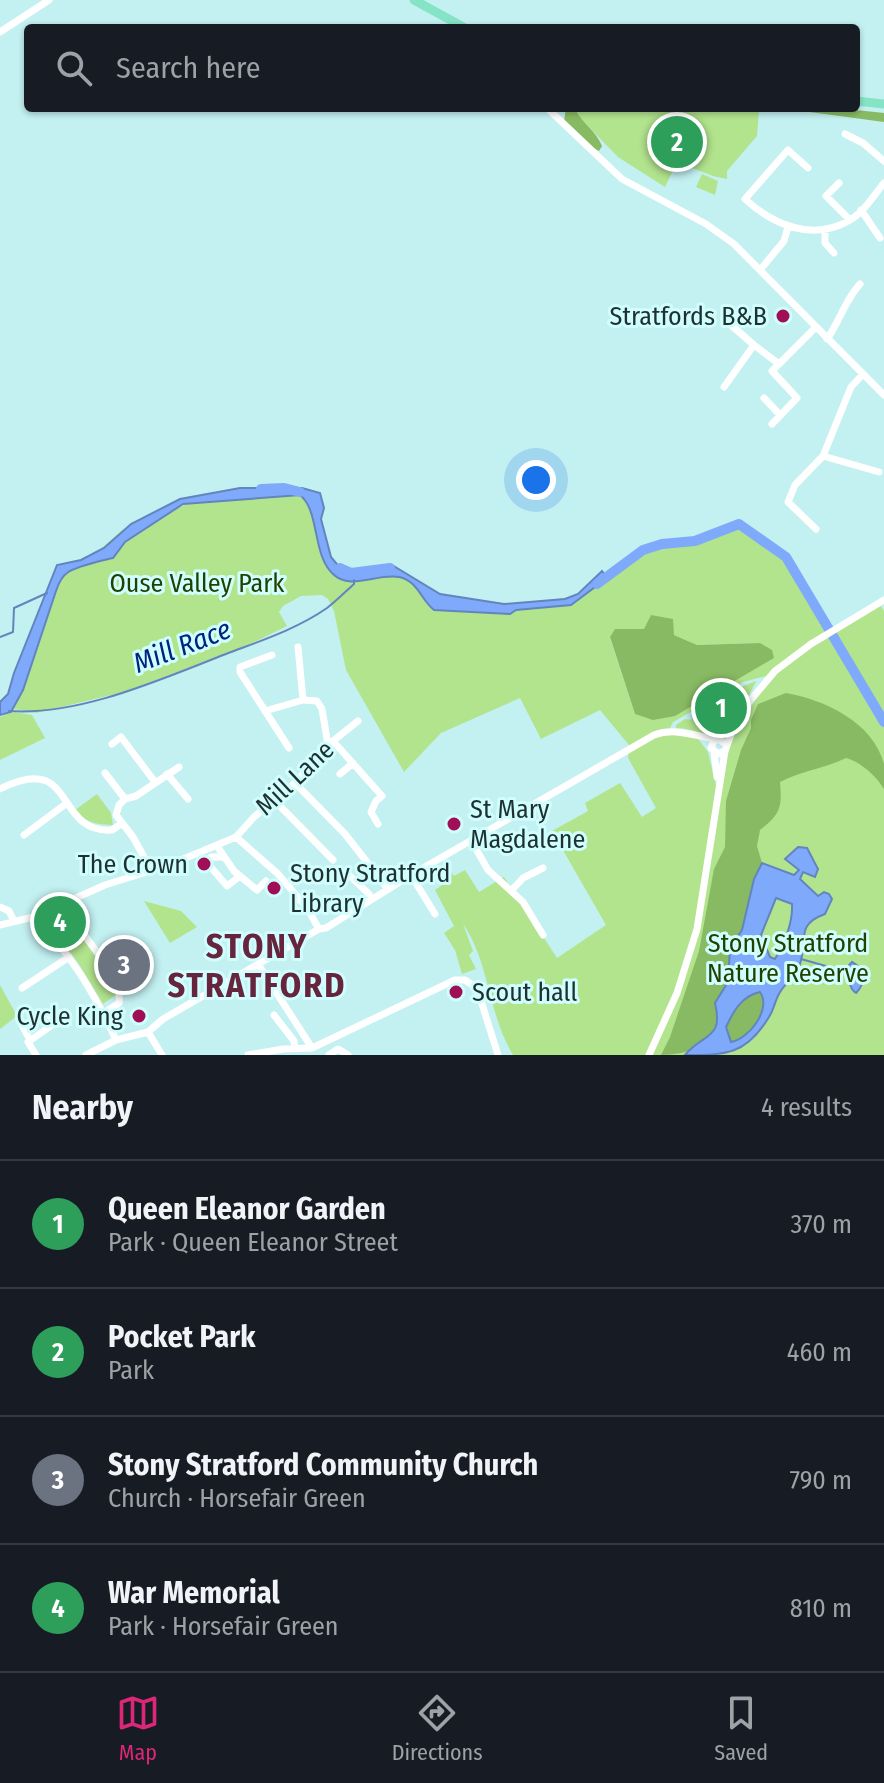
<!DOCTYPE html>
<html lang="en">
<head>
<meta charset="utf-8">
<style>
	body { margin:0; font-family:"Fira Sans Condensed",sans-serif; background:#20242c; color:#f1f3f6 }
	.you { position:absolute; left:536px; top:480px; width:28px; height:28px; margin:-20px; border:6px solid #fff; border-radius:50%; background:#1a73e8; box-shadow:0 0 0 12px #1a73e833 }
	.badge { display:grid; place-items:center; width:52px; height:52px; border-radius:50%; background:#db2777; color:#fff; font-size:26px; font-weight:700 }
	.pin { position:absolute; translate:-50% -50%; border:4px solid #fff; box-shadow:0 2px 8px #0006 }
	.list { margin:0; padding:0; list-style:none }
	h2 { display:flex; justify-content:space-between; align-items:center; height:104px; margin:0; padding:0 32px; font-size:34px }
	h2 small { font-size:26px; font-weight:400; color:#9ea1a6 }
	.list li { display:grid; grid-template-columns:52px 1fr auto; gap:24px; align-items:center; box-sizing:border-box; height:128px; padding:0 32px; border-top:2px solid #363941 }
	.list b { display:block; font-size:30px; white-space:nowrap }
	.list p { margin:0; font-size:26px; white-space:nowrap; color:#9ea1a6 }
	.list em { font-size:26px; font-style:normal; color:#9ea1a6 }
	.icon { flex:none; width:44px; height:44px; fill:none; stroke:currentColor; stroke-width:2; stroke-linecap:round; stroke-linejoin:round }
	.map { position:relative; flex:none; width:884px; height:1055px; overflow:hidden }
	.search { position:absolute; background:#171b24; box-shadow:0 2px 6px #0004; left:24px; right:24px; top:24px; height:88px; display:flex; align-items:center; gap:20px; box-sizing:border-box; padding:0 28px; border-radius:8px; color:#9ea1a6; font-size:30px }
	.sheet { height:616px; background:#171b24 }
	nav { display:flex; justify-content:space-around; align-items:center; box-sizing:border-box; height:112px; border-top:2px solid #363941; background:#171b24; font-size:22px; color:#9ea1a6 }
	nav a { display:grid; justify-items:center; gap:4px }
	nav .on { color:#db2777 }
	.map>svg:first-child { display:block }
	.green { fill:#b2e48e; fill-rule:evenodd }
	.forest { fill:#88ba63 }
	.water { fill:#7fa9fb; stroke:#6285be; stroke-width:2; fill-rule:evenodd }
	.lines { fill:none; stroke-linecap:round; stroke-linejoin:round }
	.stream { stroke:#6285be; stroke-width:2 }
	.river { stroke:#7fa9fb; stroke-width:10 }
	.minor { stroke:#fff; stroke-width:7 }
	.major { stroke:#85e4c5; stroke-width:9 }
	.poi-dot { fill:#a00e55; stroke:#d0feff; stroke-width:3 }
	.labels { text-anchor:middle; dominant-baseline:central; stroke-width:6; stroke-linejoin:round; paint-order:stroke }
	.poi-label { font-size:26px; fill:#1e3030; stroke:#d0feff; text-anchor:end }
	.park-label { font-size:26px; fill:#224101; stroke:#d0feff }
	.street-label { font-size:26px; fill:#1e3030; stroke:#d0feff }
	.water-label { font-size:28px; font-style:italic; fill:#00237f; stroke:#d0feff }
	.district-label { font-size:34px; font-weight:bold; letter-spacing:2px; fill:#67243d; stroke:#d0feff }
</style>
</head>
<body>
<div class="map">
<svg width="884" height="1055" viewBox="0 0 884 1055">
	<rect width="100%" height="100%" fill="#c3f0f1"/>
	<path class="green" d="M 717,108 L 759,111 L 757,136 L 727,171 L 727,179 L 713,176 L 677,162 L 665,187 L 618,157 L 571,109 Z
		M 702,174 L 718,181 L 715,195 L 696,187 Z
		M 219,491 L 305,492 L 334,573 L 341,578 L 395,570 L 446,597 L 510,608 L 579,595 L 637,553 L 741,528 L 765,539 L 789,561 L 806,600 L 828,633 L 879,603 L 884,611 L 884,1055 L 513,1055 C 488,1014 490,963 463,924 L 473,951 L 469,955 L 476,969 L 462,974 L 455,950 L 444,933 L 454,926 L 435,890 L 448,881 L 446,872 L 449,869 L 454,876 L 465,870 L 479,892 L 504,877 L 557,958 L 606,925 L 552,831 L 588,811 L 585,803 L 620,783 L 642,817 L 656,808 L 628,758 L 629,745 L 600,710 L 541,739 L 520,698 L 441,733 L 404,772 L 346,670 L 334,611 L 328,599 L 322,595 L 301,596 L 283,606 L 279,612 L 287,626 L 242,648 L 124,692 L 36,713 L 9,708 L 58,568 L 93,556 L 121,531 ZM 615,629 L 645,629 L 674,635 L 697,645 L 760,643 L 635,714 L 610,638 ZM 770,675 L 732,740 L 717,790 L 708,752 L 696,736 L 669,730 L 673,722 L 743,682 Z
		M 756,681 C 753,691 725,734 714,735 C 702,735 690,728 676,728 L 676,725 L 685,719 L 691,720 L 696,714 L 741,687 Z
		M 13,712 L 32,715 L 45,738 L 0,760 L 0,717 Z
		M 97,794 L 111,813 L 113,825 C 97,825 85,822 75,810 Z
		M 144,901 L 181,911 L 197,927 L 170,943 Z
		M 61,906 L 111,980 L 117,994 L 103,1004 L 79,964 L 43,918 L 43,913 Z
		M 0,985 L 17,1016 L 0,1029 Z"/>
	<path class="forest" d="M 566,108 L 577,108 L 576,111 C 583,124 596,131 602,146 L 599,151 C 586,145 574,132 564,121 Z
		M 780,108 L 837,108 L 884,113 L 884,122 Z
		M 651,615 L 673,619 L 674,635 L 697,645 L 760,643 L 772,650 L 774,658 L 675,716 L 653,720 L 635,714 L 610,637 L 615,629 L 644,629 Z
		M 786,693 C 825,700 873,722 884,764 C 884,771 884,781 884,789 C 876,776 861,762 846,758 C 823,769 801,771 780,782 C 782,807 781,814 760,830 L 757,846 L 762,863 L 754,879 L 742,930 L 730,948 L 728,982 L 715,1003 C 724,1041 692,1055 661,1055 L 670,1037 L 699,951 L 714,869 L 725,847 L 726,801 L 741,750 L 751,728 L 751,720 L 758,704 Z
		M 760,992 L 765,999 C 765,1017 749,1032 735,1043 L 731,1042 L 726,1027 C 734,1010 742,997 760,992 Z"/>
	<path class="water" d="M 240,488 L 302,488 L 320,493 L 324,508 L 321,519 L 331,557 L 340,568 L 352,573 L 374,572 L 381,567 L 392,565 L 440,594 L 504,604 L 565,599 L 578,594 L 602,571 L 607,578 L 571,605 L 516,610 L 510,614 L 434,610 C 421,600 418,581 399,577 C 377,573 350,591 333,574 C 312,555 320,511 300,495 L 183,504 L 125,542 L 113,558 C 101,561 76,566 67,573 C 61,577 58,585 56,591 L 23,690 L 11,712 L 0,715 L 0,702 L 8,694 L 14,673 L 57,565 L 81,560 L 104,548 L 131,524 L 180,499 Z
		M 798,847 L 807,848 L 818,869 L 815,877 L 803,872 L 800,879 L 818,896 L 824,892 L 829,894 L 832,899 L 825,914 C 795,925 808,939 800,964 C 796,977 785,982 779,994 C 775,1001 774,1009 769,1017 C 746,1055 726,1055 685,1055 C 703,1033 724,1040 715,1003 L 728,982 L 730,948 L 742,930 L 754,879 L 762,863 L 794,875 L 799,870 L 785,859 ZM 776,898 L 792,904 C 793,924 785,942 775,959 L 770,957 L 761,935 ZM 760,992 C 772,1009 749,1039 731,1042 L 726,1027 C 734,1010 742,996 760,992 Z
		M 852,962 C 865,969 866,983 856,993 C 849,989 846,972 849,965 Z"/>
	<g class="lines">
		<path class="stream" d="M 0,637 L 13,632 L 14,608 L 47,593
			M 9,711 C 80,716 161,679 226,654 C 260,641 297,629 327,608 C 336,601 345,592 354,584 L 354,580
			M 801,959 L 847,972"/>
		<path class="river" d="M 261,489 L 284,488 L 300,492
			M 340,568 L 351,573 L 390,568
			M 597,584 L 643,550 L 662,544 L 695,541 L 739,524 L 786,557 L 884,722"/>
		<path class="minor" d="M 0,32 L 49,0
			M 547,108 L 622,179 L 706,224 L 734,244 L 884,395
			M 845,134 L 863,143 L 884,161
			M 808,168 L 788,150 L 745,199 C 773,225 813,242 850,220 C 864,212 874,195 884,183
			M 839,183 L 826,196 L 850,220
			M 861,210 L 880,238
			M 825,229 L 825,243 L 834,253
			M 760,270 L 784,241 L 788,227
			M 724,319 L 754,345
			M 827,339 C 840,321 845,300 860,284
			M 724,387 L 754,345 L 779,364
			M 764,398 L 780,415
			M 772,424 L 797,398 L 772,371 L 815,328
			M 823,456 L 879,472
			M 816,529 L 788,502 L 795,485 L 823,456 L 851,387 L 863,374
			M 298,647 L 303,700
			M 272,655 L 240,667 L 240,672 L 289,748
			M 265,711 L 303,700 L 317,701 L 322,709 L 328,745
			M 718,739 L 775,671 L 811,644 L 884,600
			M 333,741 L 382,796 L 376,801 L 371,812 L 378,824
			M 112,744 L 121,737 L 155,782
			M 726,744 L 718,739 L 714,741 L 711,748 L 718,754 L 725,751 L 734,726
			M 714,752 L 717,777
			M 105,773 L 125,799
			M 167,774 L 188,799
			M 340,774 L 353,763
			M 295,783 L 345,834 L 388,889
			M 0,789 C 77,750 53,834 112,830 L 121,824
			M 275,801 L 333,860
			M 24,835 L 67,803
			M 236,837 L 254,817 L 295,783 L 328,745 L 358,721
			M 471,840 L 488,870 L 523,902 L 543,935
			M 217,846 L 234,871 L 257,890 L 266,881
			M 222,857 L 211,857 L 208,864 L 227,886 L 240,876
			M 151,870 L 133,837 L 116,815 L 119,805 L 125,799 L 136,796 L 179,767
			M 411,875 L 435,914
			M 350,876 L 369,894
			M 512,890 L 523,878 L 543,868
			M 62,903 C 75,929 124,975 119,1003 L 104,1013
			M 0,907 L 9,911 L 14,921
			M 33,917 C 70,951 95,995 116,1040
			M 0,925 L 33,917 L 105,885 L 169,865 L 236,837 L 278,874 L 307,908 L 319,929
			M 258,964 L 312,1048
			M 22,988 L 69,957
			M 274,1015 L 294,1041 L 295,1049
			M 20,1021 L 30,1040
			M 148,1032 L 162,1055
			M 36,1055 L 28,1042 L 55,1023 L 49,1015
			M 86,1055 L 116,1040 L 148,1032 L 163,1019 L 319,929 L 326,928 L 411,875 L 654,735 C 675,727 694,736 716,739
			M 248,1055 L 283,1049 L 312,1048 L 455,980 L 465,980 L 477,988 L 498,1055
			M 329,1055 L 338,1049 L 348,1055
			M 649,1055 L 677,993 L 697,929 L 725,751"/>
		<path class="major" d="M 414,0 L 465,28
			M 856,101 L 884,104"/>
	</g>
	<g class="poi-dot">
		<circle cx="783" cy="316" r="8"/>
		<circle cx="454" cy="824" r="8"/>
		<circle cx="204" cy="864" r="8"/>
		<circle cx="274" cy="888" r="8"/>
		<circle cx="456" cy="992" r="8"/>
		<circle cx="139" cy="1016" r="8"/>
	</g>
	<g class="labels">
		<g class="poi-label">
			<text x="767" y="316">Stratfords B&amp;B</text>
			<text x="470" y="809" text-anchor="start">St Mary<tspan x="470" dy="30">Magdalene</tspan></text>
			<text x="188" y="864">The Crown</text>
			<text x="290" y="873" text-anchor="start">Stony Stratford<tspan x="290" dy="30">Library</tspan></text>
			<text x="472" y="992" text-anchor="start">Scout hall</text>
			<text x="123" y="1016">Cycle King</text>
		</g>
		<g class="park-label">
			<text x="197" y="583">Ouse Valley Park</text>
			<text x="788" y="943">Stony Stratford<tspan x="788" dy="30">Nature Reserve</tspan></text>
		</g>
		<g class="street-label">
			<text transform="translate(295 778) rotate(-43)">Mill Lane</text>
		</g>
		<g class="water-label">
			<text transform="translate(182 646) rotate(-21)">Mill Race</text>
		</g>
		<g class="district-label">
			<text x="257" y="946">STONY<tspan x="257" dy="39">STRATFORD</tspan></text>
		</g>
	</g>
</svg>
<div class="you"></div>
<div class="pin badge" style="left:721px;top:708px;background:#2e9e5b">1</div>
<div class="pin badge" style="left:677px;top:142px;background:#2e9e5b">2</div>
<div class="pin badge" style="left:124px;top:965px;background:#6b7280">3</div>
<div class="pin badge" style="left:60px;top:922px;background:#2e9e5b">4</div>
<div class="search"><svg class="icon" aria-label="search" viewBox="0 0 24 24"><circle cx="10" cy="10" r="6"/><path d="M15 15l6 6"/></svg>Search here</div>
</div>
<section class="sheet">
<h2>Nearby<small>4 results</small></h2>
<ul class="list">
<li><span class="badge" style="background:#2e9e5b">1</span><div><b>Queen Eleanor Garden</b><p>Park · Queen Eleanor Street</p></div><em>370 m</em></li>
<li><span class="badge" style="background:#2e9e5b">2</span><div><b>Pocket Park</b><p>Park</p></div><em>460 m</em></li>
<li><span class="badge" style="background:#6b7280">3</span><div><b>Stony Stratford Community Church</b><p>Church · Horsefair Green</p></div><em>790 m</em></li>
<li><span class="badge" style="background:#2e9e5b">4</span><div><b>War Memorial</b><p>Park · Horsefair Green</p></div><em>810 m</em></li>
</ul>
</section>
<nav>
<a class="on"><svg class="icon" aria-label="map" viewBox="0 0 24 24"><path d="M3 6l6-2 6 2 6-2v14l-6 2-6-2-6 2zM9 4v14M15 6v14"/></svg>Map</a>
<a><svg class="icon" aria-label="directions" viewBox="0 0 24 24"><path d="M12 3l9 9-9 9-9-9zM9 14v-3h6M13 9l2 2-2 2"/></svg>Directions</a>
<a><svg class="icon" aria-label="saved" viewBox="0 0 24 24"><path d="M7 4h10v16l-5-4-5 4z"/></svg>Saved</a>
</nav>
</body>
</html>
